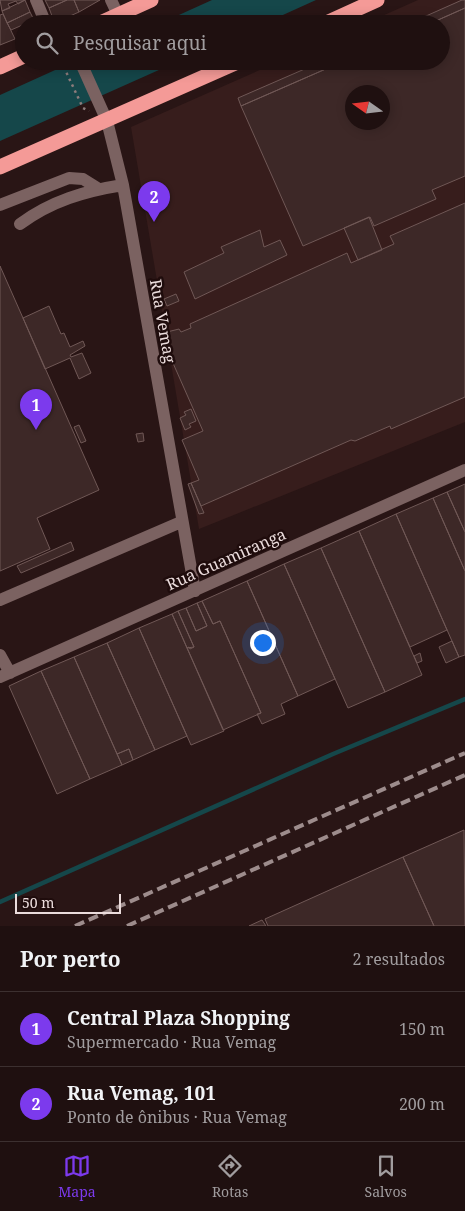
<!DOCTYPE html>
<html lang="pt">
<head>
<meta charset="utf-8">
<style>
	body { margin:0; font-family:"Noto Serif",serif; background:#271919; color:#f1f3f6 }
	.compass { position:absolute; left:345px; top:85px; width:45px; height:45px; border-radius:50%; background:#1f1010; box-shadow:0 2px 12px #0003; rotate:284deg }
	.scale { position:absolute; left:15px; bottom:12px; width:106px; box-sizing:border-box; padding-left:5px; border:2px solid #ebdcdc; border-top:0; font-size:14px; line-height:18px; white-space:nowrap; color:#ebdcdc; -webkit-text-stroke:4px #1f0c0c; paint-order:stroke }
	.you { position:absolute; left:262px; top:642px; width:18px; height:18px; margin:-12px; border:4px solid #fff; border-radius:50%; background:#1a73e8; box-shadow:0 0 0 8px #1a73e833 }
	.badge { display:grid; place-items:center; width:32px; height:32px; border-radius:50%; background:#7c3aed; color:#fff; font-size:16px; font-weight:700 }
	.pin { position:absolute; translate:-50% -41px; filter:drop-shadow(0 1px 2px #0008) }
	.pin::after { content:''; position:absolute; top:26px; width:18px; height:15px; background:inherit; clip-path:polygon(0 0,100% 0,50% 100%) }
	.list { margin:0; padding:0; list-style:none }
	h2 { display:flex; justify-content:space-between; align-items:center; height:65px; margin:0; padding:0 20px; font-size:21px }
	h2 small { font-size:16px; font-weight:400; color:#a19d9f }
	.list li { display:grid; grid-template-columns:32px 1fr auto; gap:15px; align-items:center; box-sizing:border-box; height:75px; padding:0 20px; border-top:1px solid #3c3030 }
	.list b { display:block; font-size:19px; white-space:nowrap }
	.list p { margin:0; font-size:16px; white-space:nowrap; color:#a19d9f }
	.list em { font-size:16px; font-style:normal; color:#a19d9f }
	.icon { flex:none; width:28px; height:28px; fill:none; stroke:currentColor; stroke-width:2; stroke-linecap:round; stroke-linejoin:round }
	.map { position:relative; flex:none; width:465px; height:926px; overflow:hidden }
	.search { position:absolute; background:#1f1010; box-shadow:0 2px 12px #0003; left:15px; right:15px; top:15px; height:55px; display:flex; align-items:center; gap:12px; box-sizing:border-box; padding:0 18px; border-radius:28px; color:#a19d9f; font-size:19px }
	.sheet { height:215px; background:#1f1010 }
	nav { display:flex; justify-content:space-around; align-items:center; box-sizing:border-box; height:70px; border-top:1px solid #3c3030; background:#1f1010; font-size:14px; color:#a19d9f }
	nav a { display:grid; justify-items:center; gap:2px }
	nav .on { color:#7c3aed }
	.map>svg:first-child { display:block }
	.built { fill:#371d1c; fill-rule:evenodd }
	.water { fill:#15474a }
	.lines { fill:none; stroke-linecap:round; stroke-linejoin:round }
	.stream { stroke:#15474a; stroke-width:4.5 }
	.building { fill:#3d2827; stroke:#705856; fill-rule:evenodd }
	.path { stroke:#8d7c7c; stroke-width:2.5; stroke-dasharray:2.5 4; stroke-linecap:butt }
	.minor { stroke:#7b6261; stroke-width:12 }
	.highway { stroke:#f49a97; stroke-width:15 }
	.rail { stroke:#9d8c8c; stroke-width:4; stroke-dasharray:10 5; stroke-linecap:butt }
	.labels { text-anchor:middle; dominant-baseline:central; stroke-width:5; stroke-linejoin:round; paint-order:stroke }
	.street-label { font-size:16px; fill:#ebdcdc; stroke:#1f0c0c }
</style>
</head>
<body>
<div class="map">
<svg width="465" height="926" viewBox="0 0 465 926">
	<rect width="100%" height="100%" fill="#291515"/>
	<path class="built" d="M 418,0 L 465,0 L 465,422 L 199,529 L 131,127 L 280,61 L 441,61 L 441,24 L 364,24 ZM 352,92 L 382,92 L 382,122 L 352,122 Z"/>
	<path class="water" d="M 212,0 L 316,0 L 263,24 L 159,24 Z
		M 75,61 L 179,61 L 0,141 L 0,95 Z"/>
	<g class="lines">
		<path class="stream" d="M 0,902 L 333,754 L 465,699"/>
	</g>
	<path class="building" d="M 0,0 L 25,0 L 18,4 L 16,1 L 8,4 L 10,8 L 2,11 Z
		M 25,0 L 30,12 L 7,23 L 2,11 Z
		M 45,0 L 67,0 L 49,8 Z
		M 67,0 L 74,0 L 79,12 L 61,20 L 52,16 L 49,8 Z
		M 74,0 L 100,0 L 79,12 Z
		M 462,0 L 465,0 L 465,8 L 429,24 L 408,24 Z
		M 465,8 L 465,176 L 432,190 L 436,199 L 374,226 L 370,217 L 303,246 L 241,106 L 344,61 L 441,61 L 441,24 L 429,24 ZM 352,92 L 382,92 L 382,122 L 352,122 Z
		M 30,12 L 34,20 L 11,30 L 7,23 Z
		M 3,14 L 15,39 L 0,45 L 0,15 Z
		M 323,61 L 344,61 L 241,106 L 238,98 Z
		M 465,203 L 465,397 L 391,429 L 390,426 L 355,441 L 351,440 L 201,506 L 191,483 L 199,480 L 182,440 L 203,431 L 165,345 L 163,333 L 179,329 L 181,332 L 191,328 L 190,324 L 347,253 L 351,263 L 394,244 L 390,236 Z
		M 369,217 L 382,250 L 358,260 L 344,228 Z
		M 260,230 L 264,247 L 280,240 L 287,255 L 195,299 L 184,272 L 224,253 L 221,247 Z
		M 0,266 L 99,490 L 37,518 L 50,549 L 0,571 Z
		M 176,294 L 179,301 L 167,306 L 164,299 Z
		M 49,306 L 61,334 L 64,333 L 70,347 L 83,341 L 85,346 L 70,355 L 71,357 L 82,353 L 91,373 L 79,379 L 70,358 L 45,369 L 23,318 Z
		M 191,409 L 196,421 L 189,424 L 191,427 L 185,430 L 180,418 L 186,415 L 184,412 Z
		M 79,425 L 86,441 L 81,443 L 74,427 Z
		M 143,433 L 144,441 L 138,442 L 136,434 Z
		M 191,483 L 204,513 L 199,514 L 188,484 Z
		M 465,484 L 465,532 L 447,492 Z
		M 447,492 L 465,532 L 465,571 L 433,498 Z
		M 433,498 L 465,571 L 465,655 L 459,657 L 396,514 Z
		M 396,514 L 447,630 L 410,647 L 359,531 Z
		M 359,531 L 422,675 L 385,692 L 321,548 Z
		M 71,542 L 74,550 L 21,573 L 17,566 Z
		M 321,548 L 385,692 L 348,708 L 284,564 Z
		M 284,564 L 335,679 L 298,696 L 247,581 Z
		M 247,581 L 298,696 L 281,704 L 285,714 L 262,724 L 257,714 L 261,713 L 220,621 L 213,624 L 202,601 Z
		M 202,601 L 213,624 L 220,621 L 261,713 L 223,730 L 187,648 L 194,647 L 178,611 L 186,608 L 196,631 L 207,626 L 197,603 Z
		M 197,603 L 207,626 L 196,631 L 186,608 Z
		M 178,611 L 194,647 L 190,649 L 189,647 L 187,648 L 172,614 Z
		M 172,614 L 224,731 L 191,745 L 139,628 Z
		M 139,628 L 187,736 L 155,750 L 107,643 Z
		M 452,641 L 459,657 L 446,663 L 439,647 Z
		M 107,643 L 155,750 L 133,760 L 129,749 L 117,754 L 74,657 Z
		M 420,653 L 422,661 L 417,663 L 414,656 Z
		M 74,657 L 122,765 L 90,779 L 41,671 Z
		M 41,671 L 90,779 L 57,794 L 9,686 Z
		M 129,749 L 133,760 L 122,765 L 117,754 Z
		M 464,830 L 465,926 L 434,926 L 403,857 Z
		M 403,857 L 434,926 L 268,926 L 265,919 Z
		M 262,920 L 266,926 L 249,926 Z"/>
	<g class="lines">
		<path class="path" d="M 61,61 L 83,108 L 89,111"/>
		<path class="minor" d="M 36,0 L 46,24
			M 111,0 L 118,15
			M 80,61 L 107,121 L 123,185 L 195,591
			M 0,205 L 69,178 L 83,179 L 99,189
			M 20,224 C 51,201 85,191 123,185
			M 0,600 L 181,522
			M 0,655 L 10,673
			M 0,677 L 465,470"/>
		<path class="highway" d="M 98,24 L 151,0
			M 324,24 L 377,0
			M 0,67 L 24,56
			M 0,167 L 240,61"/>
		<path class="rail" d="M 75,926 L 465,753
			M 127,926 L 465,775"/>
	</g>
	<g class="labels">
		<g class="street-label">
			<text transform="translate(163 321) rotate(80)">Rua Vemag</text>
			<text transform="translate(226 559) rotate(-24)">Rua Guamiranga</text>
		</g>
	</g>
</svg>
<svg class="compass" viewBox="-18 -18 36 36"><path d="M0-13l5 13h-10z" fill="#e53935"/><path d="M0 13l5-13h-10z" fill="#a19d9f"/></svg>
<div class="scale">50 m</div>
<div class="you"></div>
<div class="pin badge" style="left:36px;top:430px">1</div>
<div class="pin badge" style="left:154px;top:222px">2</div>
<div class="search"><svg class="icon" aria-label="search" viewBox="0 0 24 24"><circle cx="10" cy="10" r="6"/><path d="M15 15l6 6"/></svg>Pesquisar aqui</div>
</div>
<section class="sheet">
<h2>Por perto<small>2 resultados</small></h2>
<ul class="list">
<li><span class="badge">1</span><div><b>Central Plaza Shopping</b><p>Supermercado · Rua Vemag</p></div><em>150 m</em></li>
<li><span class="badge">2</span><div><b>Rua Vemag, 101</b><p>Ponto de ônibus · Rua Vemag</p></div><em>200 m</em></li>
</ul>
</section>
<nav>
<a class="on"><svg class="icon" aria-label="map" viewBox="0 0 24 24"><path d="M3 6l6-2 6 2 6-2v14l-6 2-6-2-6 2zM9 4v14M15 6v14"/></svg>Mapa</a>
<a><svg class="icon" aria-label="directions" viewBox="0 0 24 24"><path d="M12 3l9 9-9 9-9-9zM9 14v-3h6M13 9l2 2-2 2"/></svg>Rotas</a>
<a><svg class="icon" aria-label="saved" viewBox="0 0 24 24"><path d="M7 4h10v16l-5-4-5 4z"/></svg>Salvos</a>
</nav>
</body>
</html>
